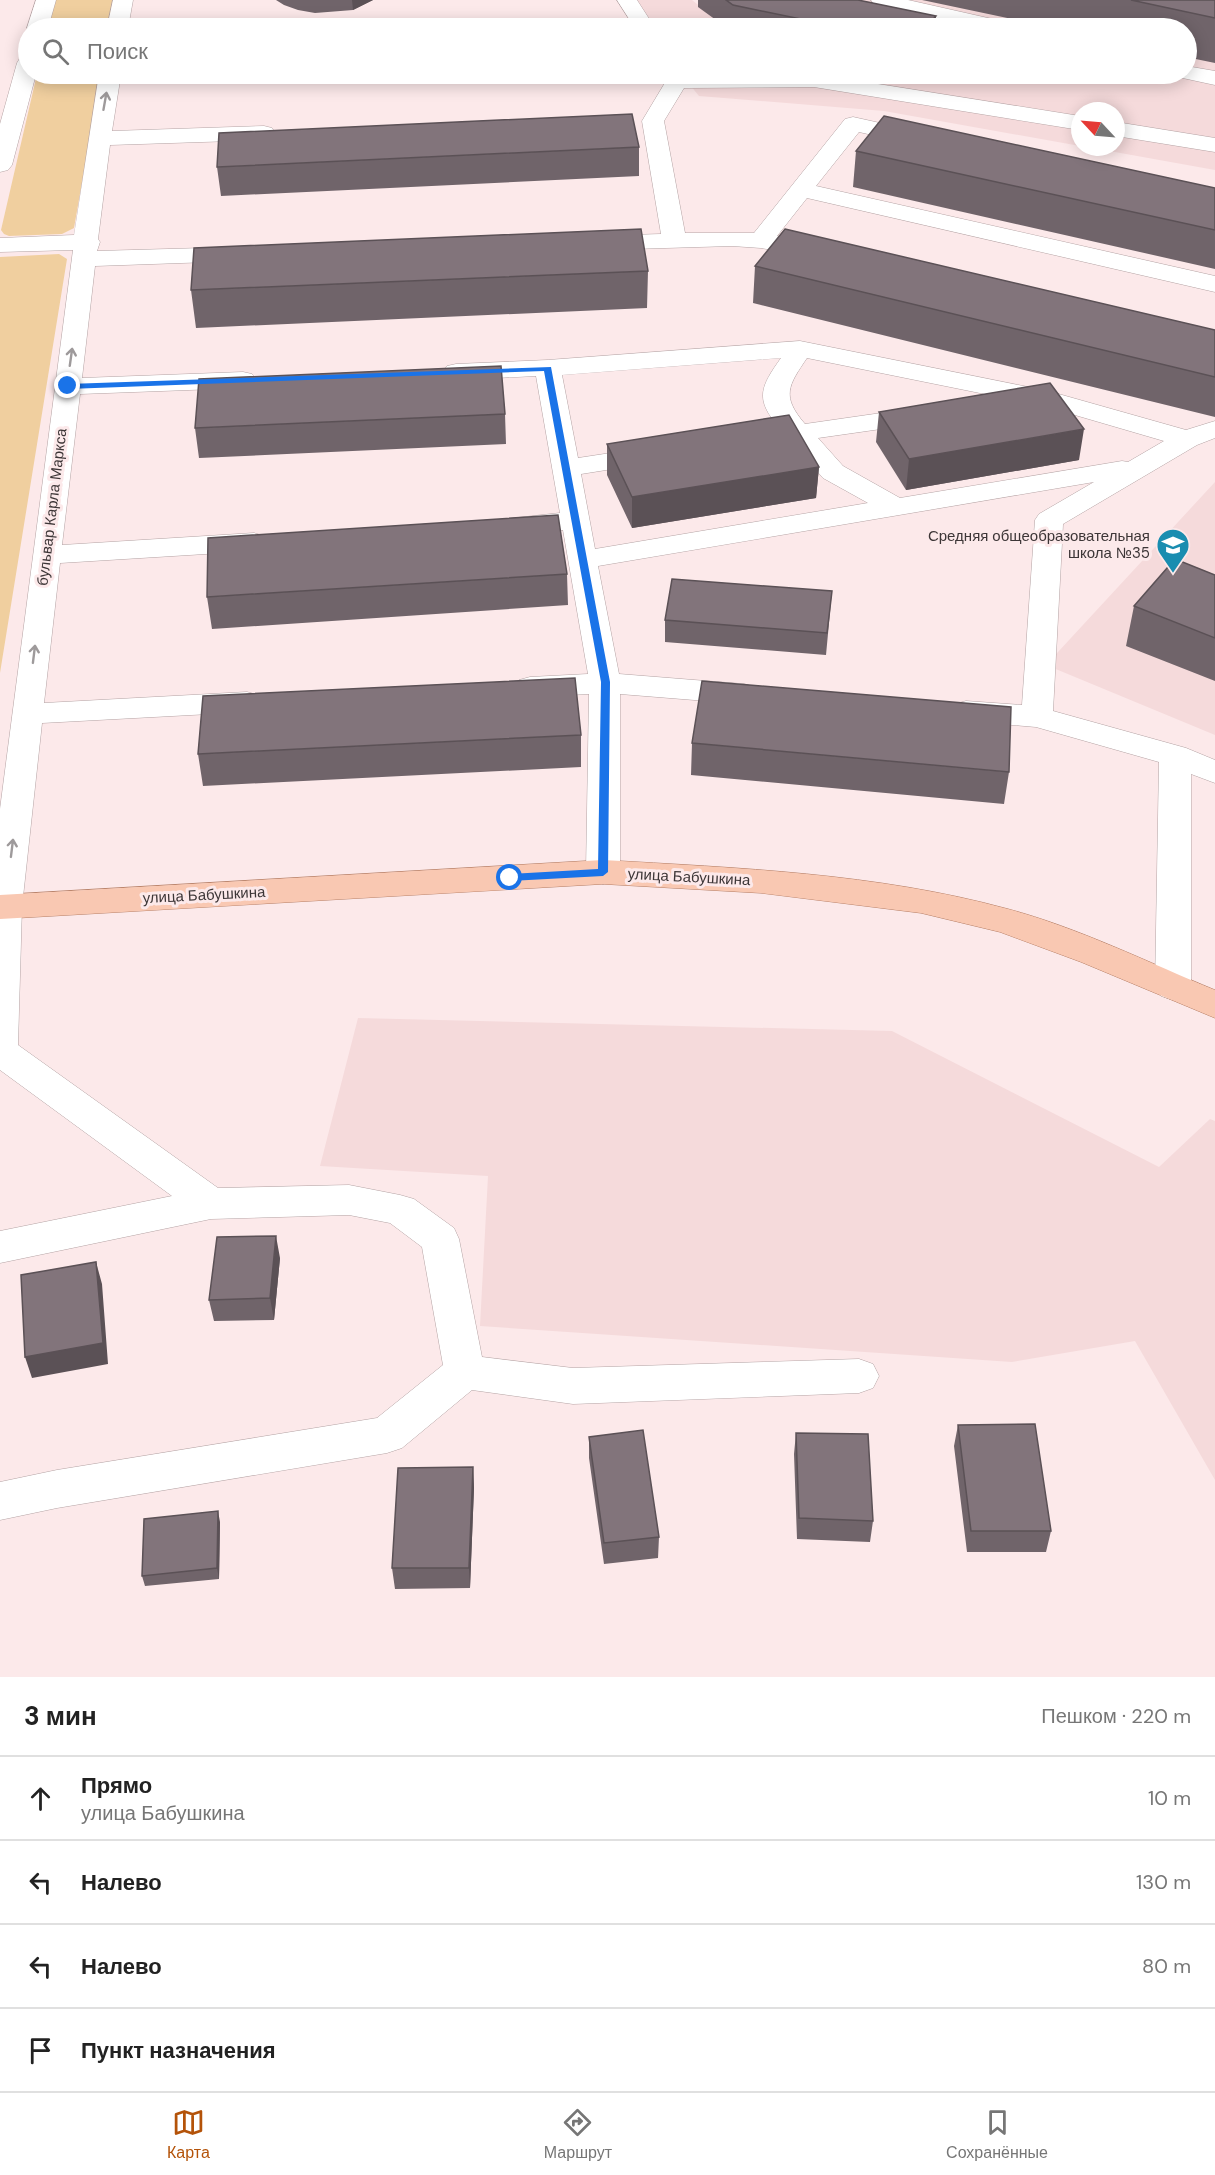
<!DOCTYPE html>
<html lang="ru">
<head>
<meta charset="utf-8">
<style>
	body { margin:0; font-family:"DM Sans",sans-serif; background:#f6f6f6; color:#222 }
	.compass { position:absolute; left:1071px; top:102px; width:54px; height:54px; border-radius:50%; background:#fff; box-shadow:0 3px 15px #0003; rotate:296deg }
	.stop { position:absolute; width:18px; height:18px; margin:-14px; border:4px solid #1a73e8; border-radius:50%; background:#fff }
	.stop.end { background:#1a73e8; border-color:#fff; box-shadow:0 2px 6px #0008 }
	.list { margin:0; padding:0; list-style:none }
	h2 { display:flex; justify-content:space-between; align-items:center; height:78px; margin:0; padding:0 24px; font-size:26px }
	h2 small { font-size:20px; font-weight:400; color:#767676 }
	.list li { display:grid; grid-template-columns:39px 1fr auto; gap:18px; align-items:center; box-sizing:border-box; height:84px; padding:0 24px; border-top:2px solid #e0e0e0 }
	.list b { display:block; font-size:22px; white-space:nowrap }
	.list p { margin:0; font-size:20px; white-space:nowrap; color:#767676 }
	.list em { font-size:20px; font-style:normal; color:#767676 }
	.icon { flex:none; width:33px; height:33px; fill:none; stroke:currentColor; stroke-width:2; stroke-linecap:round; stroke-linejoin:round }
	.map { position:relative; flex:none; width:1215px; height:1677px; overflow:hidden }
	.search { position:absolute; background:#fff; box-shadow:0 3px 15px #0003; left:18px; right:18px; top:18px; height:66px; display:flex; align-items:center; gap:15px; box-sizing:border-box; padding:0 21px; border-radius:33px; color:#767676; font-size:22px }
	.sheet { height:414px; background:#fff }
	nav { display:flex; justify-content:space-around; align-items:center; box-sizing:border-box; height:84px; border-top:2px solid #e0e0e0; background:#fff; font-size:16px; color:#767676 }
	nav a { display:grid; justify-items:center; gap:3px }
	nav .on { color:#b45309 }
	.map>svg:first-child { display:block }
	.built { fill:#f5dadb }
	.green { fill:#f0cf9f }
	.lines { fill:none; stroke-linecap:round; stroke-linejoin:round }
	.minor-casing { stroke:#b4a3a4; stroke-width:1 }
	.major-casing { stroke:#b57e65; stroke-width:1 }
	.minor { fill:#fff; fill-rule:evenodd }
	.major { fill:#f9c8b2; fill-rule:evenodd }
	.wall { fill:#70646a }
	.shaded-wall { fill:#5b5156 }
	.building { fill:#82747b; stroke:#5b5156; stroke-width:1.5 }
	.oneway { stroke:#9e9a9b }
	.route { fill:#1a73e8 }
	.labels { text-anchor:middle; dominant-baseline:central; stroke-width:6; stroke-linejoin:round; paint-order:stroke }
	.street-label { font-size:15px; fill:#3d3637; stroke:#fce9ea }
	.poi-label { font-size:15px; fill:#3d3637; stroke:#fce9ea; text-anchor:end }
</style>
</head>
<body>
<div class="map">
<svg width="1215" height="1677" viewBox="0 0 1215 1677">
	<rect width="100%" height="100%" fill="#fce9ea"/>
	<path class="built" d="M 621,0 L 692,0 L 727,28 L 644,28 Z
		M 825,0 L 1215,0 L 1215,170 L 1087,147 L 1116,147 L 1116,111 L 1080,111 L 1080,146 L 884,111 L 699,96 L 681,74 L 1186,74 L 1186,28 L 945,28 Z
		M 1215,482 L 1215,735 L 1046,665 Z
		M 358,1018 L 892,1031 L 1159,1167 L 1210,1119 L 1215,1121 L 1215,1480 L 1135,1341 L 1012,1362 L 480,1326 L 488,1176 L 320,1166 Z"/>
	<path class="green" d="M 54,0 L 113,0 L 108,28 L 47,28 Z
		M 37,74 L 101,74 L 74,228 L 62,234 L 9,236 L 4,234 L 1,230 Z
		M 59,254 L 67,259 L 0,673 L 0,257 Z"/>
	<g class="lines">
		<g class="minor-casing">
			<path id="minor" d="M 36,0 L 56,0 L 48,28 L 27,28 Z
				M 113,0 L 133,0 L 128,28 L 107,28 Z
				M 617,0 L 637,0 L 655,28 L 635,28 Z
				M 871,0 L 908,0 L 1010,23 L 1013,28 L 977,28 L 874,4 Z
				M 28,56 L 28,74 L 36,74 L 12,165 L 8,170 L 0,172 L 0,124 L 17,63 L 20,58 Z
				M 1186,66 L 1215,71 L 1215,85 L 1178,77 L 1176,74 L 1186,74 Z
				M 99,74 L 121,74 L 112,131 L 264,126 L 272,128 L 275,133 L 272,138 L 264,140 L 110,145 L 98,239 L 100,242 L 97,251 L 239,247 L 248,249 L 251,254 L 248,259 L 239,261 L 95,266 L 82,378 L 243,372 L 252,374 L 256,380 L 252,386 L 243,388 L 80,394 L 62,545 L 254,533 L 264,536 L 268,542 L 264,548 L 254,551 L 60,563 L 44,703 L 247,692 L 258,695 L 263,702 L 258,709 L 247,712 L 42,723 L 22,906 L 18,1045 L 218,1188 L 349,1185 L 400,1195 L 414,1199 L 454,1228 L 459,1239 L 482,1357 L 573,1368 L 859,1359 L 873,1364 L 879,1376 L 873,1388 L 859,1393 L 573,1404 L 472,1390 L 402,1448 L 387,1453 L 57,1508 L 0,1520 L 0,1482 L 57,1470 L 377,1418 L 443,1365 L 422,1247 L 390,1223 L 349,1215 L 211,1219 L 0,1263 L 0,1231 L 172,1196 L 0,1070 L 0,809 L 73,250 L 0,252 L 0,238 L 74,235 Z
				M 677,74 L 815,74 L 1080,116 L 1080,130 L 814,87 L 684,88 L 664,121 L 685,233 L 754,233 L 845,119 L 853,117 L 925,133 L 928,138 L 925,143 L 917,145 L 859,132 L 816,186 L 1215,276 L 1215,292 L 807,198 L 777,236 L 828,246 L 831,251 L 828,256 L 819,258 L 761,248 L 732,246 L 599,250 L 590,248 L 587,243 L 590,238 L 599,236 L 661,234 L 642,121 L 669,76 Z
				M 1116,122 L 1215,138 L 1215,152 L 1116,136 Z
				M 800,341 L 1048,391 L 1186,430 L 1215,421 L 1215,438 L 1197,445 L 1063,524 L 1053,711 L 1186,748 L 1215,760 L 1215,783 L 1191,774 L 1191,987 L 1185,996 L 1173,1000 L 1161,996 L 1155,987 L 1159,762 L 1036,727 L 966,721 L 955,718 L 950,711 L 955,704 L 966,701 L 1022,705 L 1035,520 L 1039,514 L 1094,482 L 598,566 L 619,674 L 744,684 L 755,687 L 759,694 L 755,701 L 744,704 L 620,694 L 620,872 L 615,880 L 603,884 L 591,880 L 586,872 L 589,694 L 530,697 L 519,694 L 515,687 L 519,680 L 530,677 L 588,674 L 563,530 L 515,534 L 505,531 L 501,525 L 505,519 L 560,513 L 536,376 L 456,380 L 447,378 L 443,372 L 447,366 L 456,364 L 548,360 ZM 781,358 C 761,386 754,399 779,427 L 744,433 L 740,439 L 744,445 L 754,447 L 792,442 L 823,478 L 868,503 L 595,549 L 581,474 L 650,463 L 660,461 L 664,455 L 660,449 L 650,447 L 578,458 L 562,375 ZM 807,358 L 1044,406 L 1164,441 L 1128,462 L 1122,461 L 900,498 L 843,466 L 818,438 L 923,423 L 933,421 L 936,415 L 933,409 L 923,407 L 805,424 C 781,396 788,386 807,358 Z"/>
		</g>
		<g class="major-casing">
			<path id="major" d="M 603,860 C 738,868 876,873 1008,909 C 1079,928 1147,962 1215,990 L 1215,1018 L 1081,962 L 1000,932 L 921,913 L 761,893 L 603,884 L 0,919 L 0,895 Z"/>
		</g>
		<use href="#minor" class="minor"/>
		<use href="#major" class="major"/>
	</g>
	<path class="wall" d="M 276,0 L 373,0 L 353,10 L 315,13 L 298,10 L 284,5 Z
		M 698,0 L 858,0 L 936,16 L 934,28 L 727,28 L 698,7 Z
		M 922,0 L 1215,0 L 1215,63 L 1186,57 L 1186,28 L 1054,28 Z
		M 639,147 L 639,176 L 221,196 L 217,167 Z
		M 856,151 L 1215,188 L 1215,269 L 853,187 Z
		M 755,266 L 1215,330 L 1215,417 L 753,303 Z
		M 648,271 L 647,308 L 196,328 L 191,290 Z
		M 879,412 L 1079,460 L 906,490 L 876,442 Z
		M 505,414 L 506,444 L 199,458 L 195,428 Z
		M 607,444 L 819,467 L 816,498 L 632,528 L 607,475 Z
		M 567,574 L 568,605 L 212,629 L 207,597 Z
		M 1215,575 L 1215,681 L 1126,646 L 1134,606 Z
		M 832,591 L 826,655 L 665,642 L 665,620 Z
		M 581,735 L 581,767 L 203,786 L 198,754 Z
		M 692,743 L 1009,772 L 1004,804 L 691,775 Z
		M 280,1258 L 274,1320 L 214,1321 L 209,1300 Z
		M 958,1425 L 1051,1531 L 1046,1552 L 967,1552 L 954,1446 Z
		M 796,1433 L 873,1521 L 870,1542 L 797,1539 L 794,1454 Z
		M 589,1437 L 659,1537 L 658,1558 L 604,1564 L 589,1458 Z
		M 473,1467 L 474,1488 L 470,1588 L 395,1589 L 392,1568 Z
		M 220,1522 L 219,1579 L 145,1586 L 142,1576 Z"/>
	<path class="shaded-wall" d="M 352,0 L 373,0 L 353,10 Z
		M 936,16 L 934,28 L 925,28 Z
		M 1084,429 L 1079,460 L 906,490 L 909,459 Z
		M 819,467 L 816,498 L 632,528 L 632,497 Z
		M 276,1236 L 280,1258 L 274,1320 L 270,1298 Z
		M 96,1262 L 102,1284 L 108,1364 L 32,1378 L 25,1357 Z
		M 473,1467 L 474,1488 L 470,1588 L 469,1568 Z
		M 218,1511 L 220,1522 L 219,1579 L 217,1568 Z"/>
	<path class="building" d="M 726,0 L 858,0 L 936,16 L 925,28 L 844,28 L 733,5 Z
		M 1131,0 L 1215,0 L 1215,18 Z
		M 632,114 L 639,147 L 217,167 L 219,133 Z
		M 884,116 L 1215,188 L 1215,230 L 856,151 Z
		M 641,229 L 648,271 L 191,290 L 194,248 Z
		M 785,229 L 1215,330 L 1215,377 L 755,266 Z
		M 501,366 L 505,414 L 195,428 L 199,379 Z
		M 1050,383 L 1084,429 L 909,459 L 879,412 Z
		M 789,415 L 819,467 L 632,497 L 607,444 Z
		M 558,515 L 567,574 L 207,597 L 208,538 Z
		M 1175,559 L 1215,575 L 1215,638 L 1134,606 Z
		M 672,579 L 832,591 L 827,633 L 665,620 Z
		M 575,678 L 581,735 L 198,754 L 203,696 Z
		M 702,681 L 1011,707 L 1009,772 L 692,743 Z
		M 276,1236 L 270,1298 L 209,1300 L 217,1237 Z
		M 96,1262 L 103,1343 L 25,1357 L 21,1275 Z
		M 1035,1424 L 1051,1531 L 971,1531 L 958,1425 Z
		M 643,1430 L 659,1537 L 604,1543 L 589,1437 Z
		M 796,1433 L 868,1434 L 873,1521 L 799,1518 Z
		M 473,1467 L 469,1568 L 392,1568 L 398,1468 Z
		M 218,1511 L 217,1568 L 142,1576 L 144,1519 Z"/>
	<defs><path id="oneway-shaft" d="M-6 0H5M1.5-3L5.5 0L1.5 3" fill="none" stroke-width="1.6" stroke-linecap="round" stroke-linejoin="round" transform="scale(1.5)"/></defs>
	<g class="oneway">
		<use href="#oneway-shaft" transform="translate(105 101) rotate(-80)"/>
		<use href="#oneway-shaft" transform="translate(71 357) rotate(-82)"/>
		<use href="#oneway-shaft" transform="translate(34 654) rotate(-83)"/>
		<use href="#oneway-shaft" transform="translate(12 848) rotate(-83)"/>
	</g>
	<path class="route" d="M 551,367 L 610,682 L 608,872 L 603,876 L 510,881 L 505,878 L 510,874 L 598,869 L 601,682 L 544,371 L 68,389 L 64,386 L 68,384 Z"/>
	<defs>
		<g id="school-pin" transform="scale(1.725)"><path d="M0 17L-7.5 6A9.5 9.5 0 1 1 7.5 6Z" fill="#198db0" stroke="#fce9ea"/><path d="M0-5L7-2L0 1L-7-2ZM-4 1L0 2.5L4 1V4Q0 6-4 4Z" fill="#fff"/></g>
	</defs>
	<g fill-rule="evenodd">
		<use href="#school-pin" x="1173" y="545"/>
	</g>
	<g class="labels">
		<g class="street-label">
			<text transform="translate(52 507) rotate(-83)">бульвар Карла Маркса</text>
			<text transform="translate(689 877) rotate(3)">улица Бабушкина</text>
			<text transform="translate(204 895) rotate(-3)">улица Бабушкина</text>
		</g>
		<g class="poi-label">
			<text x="1150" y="536">Средняя общеобразовательная<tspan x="1150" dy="17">школа №35</tspan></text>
		</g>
	</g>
</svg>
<svg class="compass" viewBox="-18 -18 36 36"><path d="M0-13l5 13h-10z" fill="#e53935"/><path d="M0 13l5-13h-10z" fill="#767676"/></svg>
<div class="stop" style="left:510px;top:878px"></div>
<div class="stop end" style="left:68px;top:386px"></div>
<div class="search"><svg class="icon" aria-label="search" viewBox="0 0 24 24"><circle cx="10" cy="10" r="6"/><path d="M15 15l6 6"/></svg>Поиск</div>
</div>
<section class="sheet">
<h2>3 мин<small>Пешком · 220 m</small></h2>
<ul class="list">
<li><svg class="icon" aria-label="ahead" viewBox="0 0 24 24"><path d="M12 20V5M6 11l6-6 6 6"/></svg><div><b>Прямо</b><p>улица Бабушкина</p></div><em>10 m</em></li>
<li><svg class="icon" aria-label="left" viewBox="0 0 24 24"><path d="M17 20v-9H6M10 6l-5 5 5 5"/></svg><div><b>Налево</b></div><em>130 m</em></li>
<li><svg class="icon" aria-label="left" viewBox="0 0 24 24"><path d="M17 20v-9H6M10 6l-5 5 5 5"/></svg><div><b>Налево</b></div><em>80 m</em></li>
<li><svg class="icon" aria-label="arrive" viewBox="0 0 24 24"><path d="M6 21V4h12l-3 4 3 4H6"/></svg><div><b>Пункт назначения</b></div></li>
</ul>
</section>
<nav>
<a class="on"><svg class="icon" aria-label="map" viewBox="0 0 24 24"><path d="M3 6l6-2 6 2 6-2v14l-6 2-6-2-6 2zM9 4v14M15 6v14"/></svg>Карта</a>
<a><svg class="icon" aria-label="directions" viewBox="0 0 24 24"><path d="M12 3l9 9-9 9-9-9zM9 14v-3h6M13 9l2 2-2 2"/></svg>Маршрут</a>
<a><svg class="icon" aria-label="saved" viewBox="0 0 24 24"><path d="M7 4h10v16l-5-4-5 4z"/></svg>Сохранённые</a>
</nav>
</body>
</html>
